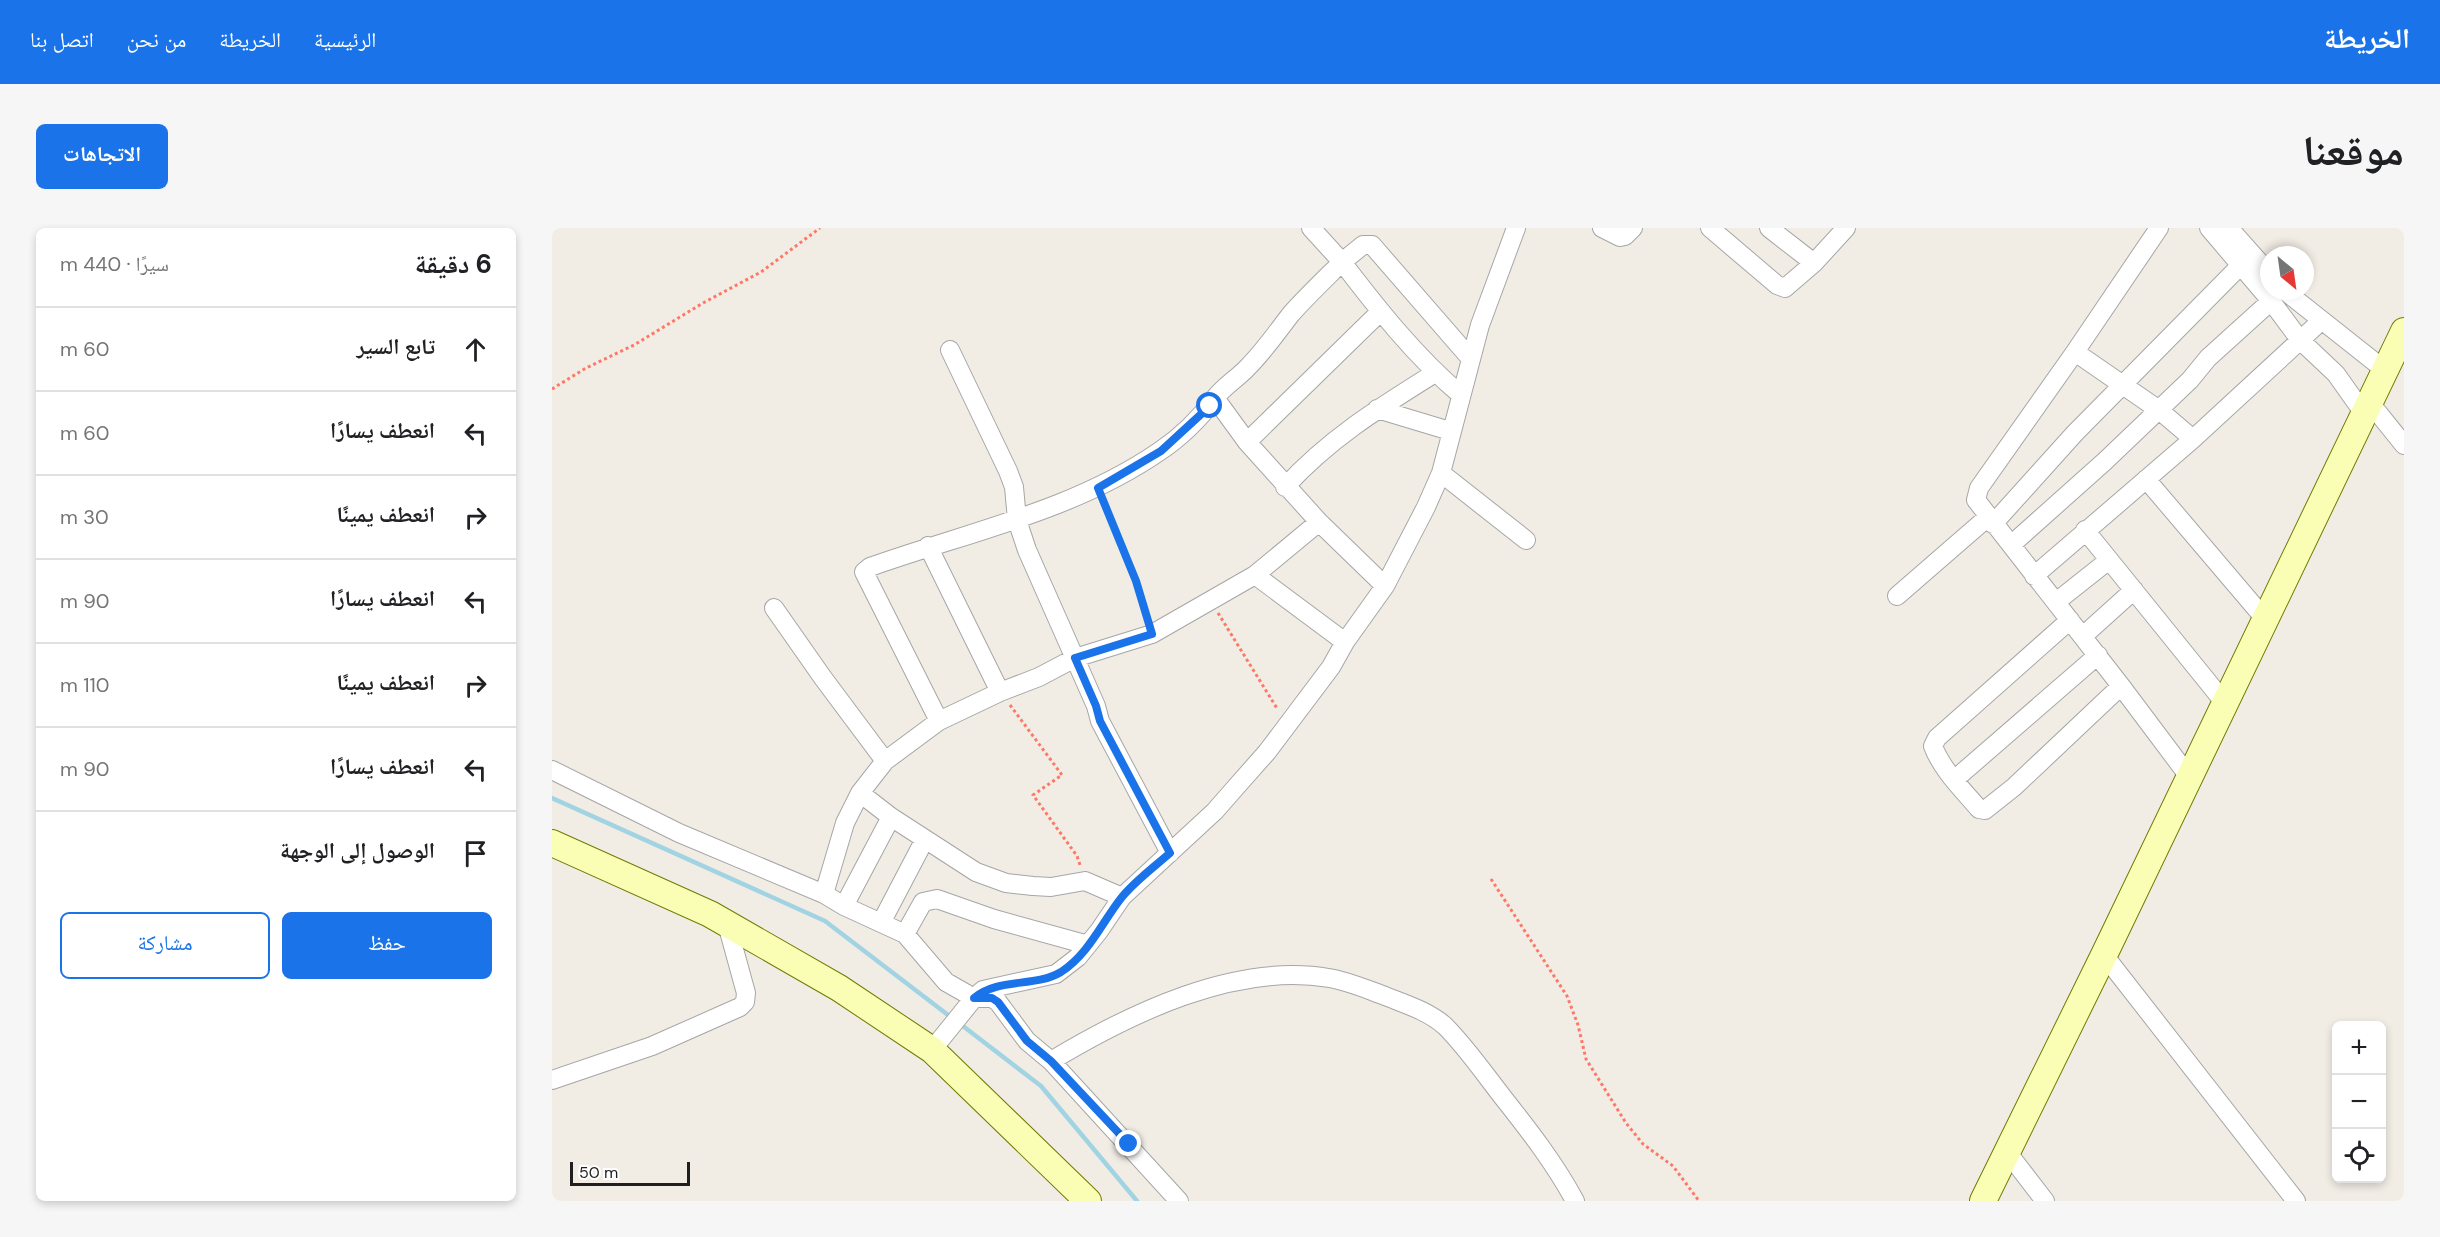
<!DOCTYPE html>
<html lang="ar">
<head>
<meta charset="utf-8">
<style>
	body { margin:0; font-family:"DM Sans","Noto Naskh Arabic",sans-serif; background:#f6f6f6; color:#202124; direction:rtl }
	.controls { position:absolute; right:18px; bottom:18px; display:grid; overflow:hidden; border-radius:9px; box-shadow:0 3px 9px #0003 }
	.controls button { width:54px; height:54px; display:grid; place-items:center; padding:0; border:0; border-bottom:2px solid #e0e0e0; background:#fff; color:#202124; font:30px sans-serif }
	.compass { position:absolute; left:1708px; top:18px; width:54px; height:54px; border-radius:50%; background:#fff; box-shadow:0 3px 9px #0003; rotate:151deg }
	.scale { position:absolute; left:18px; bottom:15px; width:120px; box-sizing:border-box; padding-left:6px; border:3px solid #1f1f1f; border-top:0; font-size:16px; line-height:21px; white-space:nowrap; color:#1f1f1f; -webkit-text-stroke:4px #fff; paint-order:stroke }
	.stop { position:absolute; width:18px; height:18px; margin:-14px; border:4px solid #1a73e8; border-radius:50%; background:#fff }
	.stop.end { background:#1a73e8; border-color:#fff; box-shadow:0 2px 6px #0008 }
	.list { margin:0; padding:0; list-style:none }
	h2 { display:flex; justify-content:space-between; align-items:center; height:78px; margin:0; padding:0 24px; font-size:26px }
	h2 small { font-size:20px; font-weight:400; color:#757577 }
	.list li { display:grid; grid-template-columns:39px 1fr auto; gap:18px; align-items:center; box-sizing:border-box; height:84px; padding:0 24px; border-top:2px solid #e0e0e0 }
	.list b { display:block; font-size:22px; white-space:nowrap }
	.list em { font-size:20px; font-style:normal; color:#757577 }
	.actions { display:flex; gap:12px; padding:18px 24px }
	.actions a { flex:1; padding:14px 0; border:2px solid #1a73e8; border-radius:9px; text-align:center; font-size:21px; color:#1a73e8 }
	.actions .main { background:#1a73e8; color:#fff }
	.icon { flex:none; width:33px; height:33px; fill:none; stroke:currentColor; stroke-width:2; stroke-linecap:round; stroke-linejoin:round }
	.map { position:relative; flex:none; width:1852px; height:973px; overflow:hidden; direction:ltr; border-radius:9px }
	header { display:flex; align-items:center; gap:36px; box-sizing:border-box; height:84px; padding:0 30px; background:#1a73e8; color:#fff }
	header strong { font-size:28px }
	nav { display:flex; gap:33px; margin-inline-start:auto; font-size:21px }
	.intro { display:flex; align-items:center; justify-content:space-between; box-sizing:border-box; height:144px; padding:0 36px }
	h1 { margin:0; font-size:42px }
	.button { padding:15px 27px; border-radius:9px; background:#1a73e8; color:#fff; font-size:21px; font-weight:700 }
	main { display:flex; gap:36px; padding:0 36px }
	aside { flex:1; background:#fff; border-radius:9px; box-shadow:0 3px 9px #0003 }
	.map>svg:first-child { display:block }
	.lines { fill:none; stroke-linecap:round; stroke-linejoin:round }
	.stream { stroke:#a2d3e2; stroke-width:4.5 }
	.street-casing { stroke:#a6a6a6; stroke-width:20 }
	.secondary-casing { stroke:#6e7c00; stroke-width:28 }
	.path { stroke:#ff7867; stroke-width:3; stroke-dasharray:3 3; stroke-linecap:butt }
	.street { stroke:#fff; stroke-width:18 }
	.secondary { stroke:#fafeb5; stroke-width:26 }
	.route { stroke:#1a73e8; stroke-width:8 }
</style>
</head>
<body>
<header>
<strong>الخريطة</strong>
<nav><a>الرئيسية</a><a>الخريطة</a><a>من نحن</a><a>اتصل بنا</a></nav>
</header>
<div class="intro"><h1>موقعنا</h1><a class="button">الاتجاهات</a></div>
<main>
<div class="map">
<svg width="1852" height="973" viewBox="0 0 1852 973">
	<rect width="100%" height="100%" fill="#f1ede5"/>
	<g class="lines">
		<path class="stream" d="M 0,570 L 273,693 L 400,790
			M 407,795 L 489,858 L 585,973"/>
		<g class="street-casing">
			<path id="street" d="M 1050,0 L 1068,9 L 1073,8 L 1081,0
				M 1158,0 L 1225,57 L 1233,60 L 1262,35 L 1294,0
				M 1217,0 L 1262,35
				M 1607,0 L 1523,124 L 1427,260 L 1424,272 L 1569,458 L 1638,550
				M 1657,0 L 1719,73 L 1748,112 L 1784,146 L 1813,187
				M 1677,0 L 1717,45
				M 1733,63 L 1834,143
				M 398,122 L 456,243 L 462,259 L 465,292 L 475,322 L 544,478 L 548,493 L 618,625
				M 1523,124 L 1607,182 L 1641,211
				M 909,167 C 863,128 826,81 790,34 L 811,17 L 820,17 L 919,131
				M 663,170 L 695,214 L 767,294
				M 1819,176 L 1852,217
				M 825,181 L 898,203
				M 695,214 L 828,84
				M 889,245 L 974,312
				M 1594,251 L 1713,391
				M 733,259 C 778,210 827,180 883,145
				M 1441,296 L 1523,205 L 1688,38
				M 1533,302 L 1672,474
				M 1459,317 L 1552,234 L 1638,152 L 1656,130 L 1719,73
				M 376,318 L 448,464
				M 703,347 L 793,414
				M 1482,348 L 1641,211 L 1769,93
				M 1345,368 L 1436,289
				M 1504,374 L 1557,332
				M 222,380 L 271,450 L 333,533
				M 1518,392 L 1385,510 L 1381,518 C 1390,542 1411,562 1427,581 L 1433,582 L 1462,559 L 1569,458
				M 1531,408 L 1582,362
				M 387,493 L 312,344 L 318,339 C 416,304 521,283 608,223 C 629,209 648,190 663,170 C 672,158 686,150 696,139 C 712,123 725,104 739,86 C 755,68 773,51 790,34 L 759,0
				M 0,542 L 127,605 L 272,666 L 292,678 L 353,706 L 394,754 L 422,770 L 440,770 L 446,774 L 475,813 L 499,833 L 627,973
				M 1402,552 L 1546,427
				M 308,565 L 339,589 L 424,644 L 454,655 L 481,658 L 499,659 L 533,653 L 570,669
				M 272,666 L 293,595 L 308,565 L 333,533 L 387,493 L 448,464 L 487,449 L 523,430 L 600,406 L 703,347 L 767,294 L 833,358
				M 292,678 L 339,589
				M 330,693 L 373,611
				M 353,706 L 371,674 L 385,671 L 442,691 L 536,717
				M 1552,727 L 1744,973
				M 380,822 L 422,770 L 431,762 L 504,746 L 526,729 L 547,703 L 570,669 L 663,583 L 684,559 L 715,524 L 779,439 L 793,414 L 833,358 L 874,279 L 889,245 L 928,97 L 964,0
				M 499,833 C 577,786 683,734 777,750 C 796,753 814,761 833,768 C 853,776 876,783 893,798 C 915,820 934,848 953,872 C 979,905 1003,936 1023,973
				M 0,852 L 100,818 L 188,779 L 193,774 L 194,765 L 175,696
				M 1456,925 L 1493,973"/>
		</g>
		<g class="secondary-casing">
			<path id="secondary" d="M 0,615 L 158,686 L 287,760 L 380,822 L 536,973
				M 1431,973 L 1552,727 L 1852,103"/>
		</g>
		<path class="path" d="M 0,161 L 34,140 L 82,117 L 151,75 L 209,44 L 268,0
			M 551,273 L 584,353 L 595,390
			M 666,385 L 726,482
			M 458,477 L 510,547 L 481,567 L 525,628 L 528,637
			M 939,651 L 1015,768 L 1026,797 L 1034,831 L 1074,895 L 1091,916 L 1121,938 L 1147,973"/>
		<use href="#street" class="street"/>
		<use href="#secondary" class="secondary"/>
	</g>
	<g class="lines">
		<path class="route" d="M 577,916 L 499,833 L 475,813 L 446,774 L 440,770 L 422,770 C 447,749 482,760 509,744 C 537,726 550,694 570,669 C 583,653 602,639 618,625 L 548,493 L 544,478 L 523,430 L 600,406 L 584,353 L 546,260 L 609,223 L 658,178"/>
	</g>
</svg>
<div class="controls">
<button>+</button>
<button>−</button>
<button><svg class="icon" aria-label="locate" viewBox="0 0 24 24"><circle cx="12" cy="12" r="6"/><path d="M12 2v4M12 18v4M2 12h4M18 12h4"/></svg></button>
</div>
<svg class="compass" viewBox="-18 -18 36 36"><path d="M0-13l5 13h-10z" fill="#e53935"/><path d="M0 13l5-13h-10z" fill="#757577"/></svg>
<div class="scale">50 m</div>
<div class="stop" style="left:658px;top:178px"></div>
<div class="stop end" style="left:577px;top:916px"></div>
</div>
<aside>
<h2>6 دقيقة<small>سيرًا · 440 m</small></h2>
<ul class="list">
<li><svg class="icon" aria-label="ahead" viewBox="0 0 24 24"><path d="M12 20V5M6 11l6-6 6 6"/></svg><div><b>تابع السير</b></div><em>60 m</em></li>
<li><svg class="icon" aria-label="left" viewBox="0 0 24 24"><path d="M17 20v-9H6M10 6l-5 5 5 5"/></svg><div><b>انعطف يسارًا</b></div><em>60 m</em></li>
<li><svg class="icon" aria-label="right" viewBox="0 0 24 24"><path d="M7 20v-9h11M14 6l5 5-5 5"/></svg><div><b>انعطف يمينًا</b></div><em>30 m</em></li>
<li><svg class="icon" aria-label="left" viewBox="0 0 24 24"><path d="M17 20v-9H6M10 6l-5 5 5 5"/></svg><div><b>انعطف يسارًا</b></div><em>90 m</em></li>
<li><svg class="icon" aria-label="right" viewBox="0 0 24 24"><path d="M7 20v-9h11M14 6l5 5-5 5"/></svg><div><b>انعطف يمينًا</b></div><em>110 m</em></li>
<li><svg class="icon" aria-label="left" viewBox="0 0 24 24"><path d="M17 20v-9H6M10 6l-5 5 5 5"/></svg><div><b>انعطف يسارًا</b></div><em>90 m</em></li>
<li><svg class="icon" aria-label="arrive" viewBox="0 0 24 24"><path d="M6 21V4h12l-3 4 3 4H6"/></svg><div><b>الوصول إلى الوجهة</b></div></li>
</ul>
<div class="actions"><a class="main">حفظ</a><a>مشاركة</a></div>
</aside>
</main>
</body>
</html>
